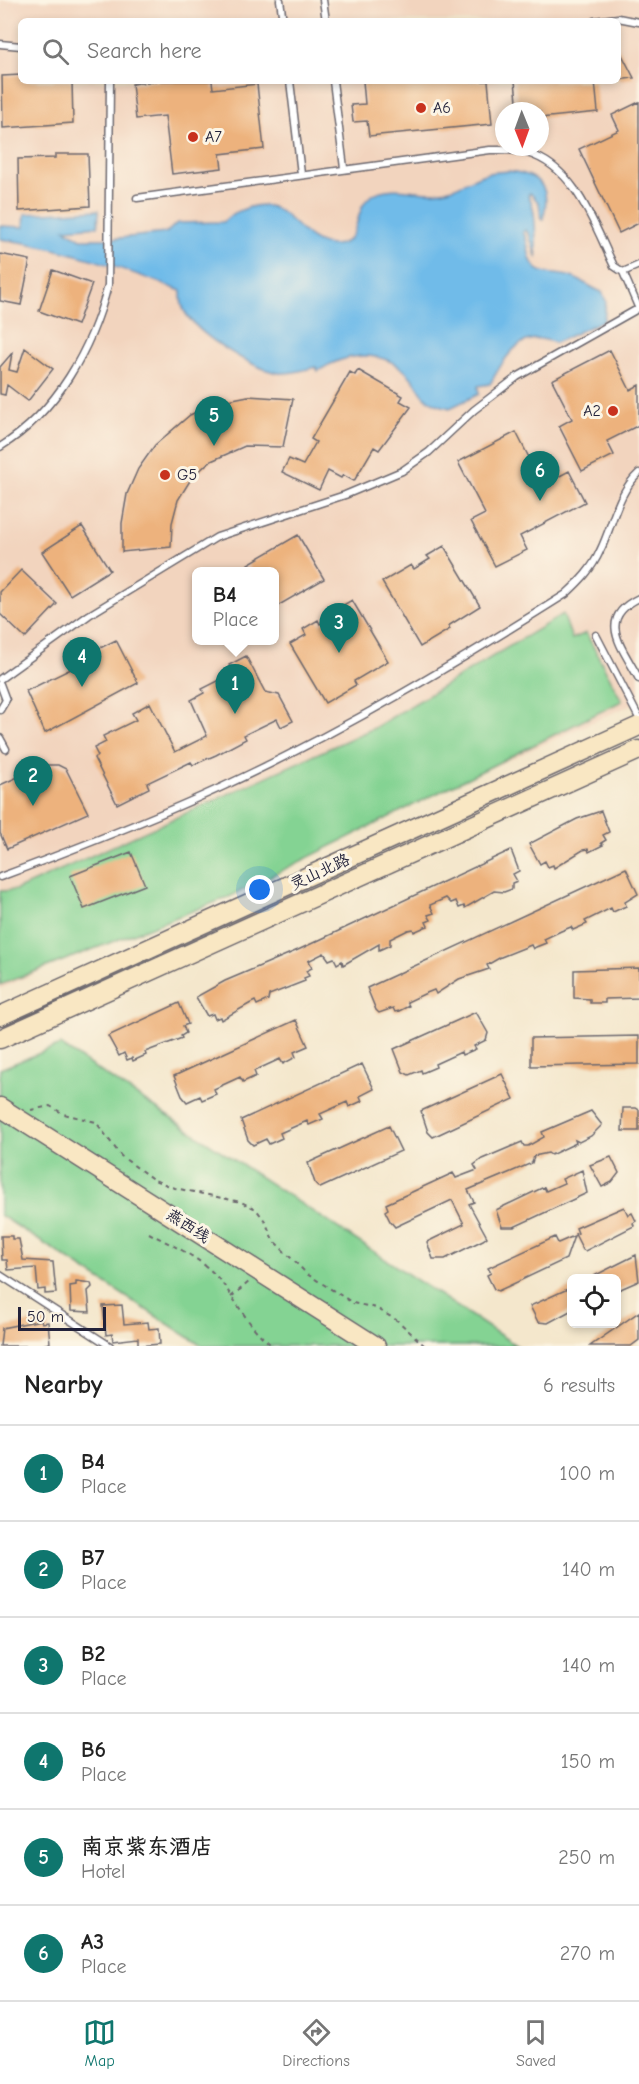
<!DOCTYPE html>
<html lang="en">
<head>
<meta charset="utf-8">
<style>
	body { margin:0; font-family:"Comic Neue","LXGW WenKai TC",sans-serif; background:#f2f2f2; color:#222 }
	.controls { position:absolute; right:18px; bottom:18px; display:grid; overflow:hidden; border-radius:9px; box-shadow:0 3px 9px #0003 }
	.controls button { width:54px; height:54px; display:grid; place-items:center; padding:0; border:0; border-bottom:2px solid #e0e0e0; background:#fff; color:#222; font:30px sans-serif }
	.compass { position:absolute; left:495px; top:102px; width:54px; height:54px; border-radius:50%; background:#fff; box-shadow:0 3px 9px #0003; rotate:179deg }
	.scale { position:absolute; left:18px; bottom:15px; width:88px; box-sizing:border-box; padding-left:6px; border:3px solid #22223b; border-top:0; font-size:16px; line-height:21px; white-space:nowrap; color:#22223b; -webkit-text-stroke:4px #fcf5e5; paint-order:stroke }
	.you { position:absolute; left:260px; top:890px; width:21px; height:21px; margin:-15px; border:4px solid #fff; border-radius:50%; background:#1a73e8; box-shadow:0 0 0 9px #1a73e833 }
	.badge { display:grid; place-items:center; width:39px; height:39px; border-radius:50%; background:#0f766e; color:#fff; font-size:20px; font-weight:700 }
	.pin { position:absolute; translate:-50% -50px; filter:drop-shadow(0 2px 3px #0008) }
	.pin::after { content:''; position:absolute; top:32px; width:21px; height:18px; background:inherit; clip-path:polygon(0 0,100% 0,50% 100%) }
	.popup { position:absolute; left:192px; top:567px; width:87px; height:78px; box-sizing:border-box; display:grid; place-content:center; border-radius:9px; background:#fff; filter:drop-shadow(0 2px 4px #0005); font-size:20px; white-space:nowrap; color:#767676 }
	.popup b { font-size:22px; color:#222 }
	.popup::after { content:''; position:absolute; left:50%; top:100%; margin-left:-12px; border:12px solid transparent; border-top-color:#fff }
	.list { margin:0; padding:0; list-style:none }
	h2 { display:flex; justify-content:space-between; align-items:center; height:78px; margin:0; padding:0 24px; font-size:26px }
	h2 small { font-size:20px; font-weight:400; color:#767676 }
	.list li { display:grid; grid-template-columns:39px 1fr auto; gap:18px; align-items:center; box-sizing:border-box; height:96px; padding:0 24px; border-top:2px solid #e0e0e0 }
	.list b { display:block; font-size:22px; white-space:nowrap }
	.list p { margin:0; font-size:20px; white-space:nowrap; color:#767676 }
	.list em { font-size:20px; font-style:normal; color:#767676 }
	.icon { flex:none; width:33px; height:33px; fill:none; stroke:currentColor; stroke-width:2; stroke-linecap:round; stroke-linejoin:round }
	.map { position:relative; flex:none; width:639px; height:1346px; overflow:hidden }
	.search { position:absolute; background:#fff; box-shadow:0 3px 9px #0003; left:18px; right:18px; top:18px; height:66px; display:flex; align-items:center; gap:15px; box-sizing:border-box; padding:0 21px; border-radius:9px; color:#767676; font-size:22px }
	.sheet { height:654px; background:#fff }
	nav { display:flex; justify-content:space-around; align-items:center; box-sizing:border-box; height:84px; border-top:2px solid #e0e0e0; background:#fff; font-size:16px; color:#767676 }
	nav a { display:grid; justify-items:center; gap:3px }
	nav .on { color:#0f766e }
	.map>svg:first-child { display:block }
	.built { fill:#f2d4be; fill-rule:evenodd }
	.green { fill:#84d393; stroke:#537a67; stroke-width:1.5 }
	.water { fill:#6fbbe9; stroke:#486e92; stroke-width:1.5 }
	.building { fill:#edb27d }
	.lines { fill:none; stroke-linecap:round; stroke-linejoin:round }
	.lane-casing { stroke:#6c676e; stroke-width:9 }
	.secondary-casing { stroke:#6c676e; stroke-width:21 }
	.path { stroke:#6c676e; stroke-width:2; stroke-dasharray:4.5 4.5; stroke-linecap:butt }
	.lane { stroke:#fff; stroke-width:6 }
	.secondary { stroke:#f9e7c3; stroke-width:18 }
	.poi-dot { fill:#c8321e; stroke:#fcf5e5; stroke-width:2 }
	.labels { text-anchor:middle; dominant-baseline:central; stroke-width:6; stroke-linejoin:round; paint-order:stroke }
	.poi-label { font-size:16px; fill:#22223b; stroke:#fcf5e5; text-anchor:start }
	.street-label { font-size:16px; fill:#22223b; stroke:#fcf5e5 }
</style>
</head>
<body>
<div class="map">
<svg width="639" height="1346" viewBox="0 0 639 1346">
	<rect width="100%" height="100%" fill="#fcf5e5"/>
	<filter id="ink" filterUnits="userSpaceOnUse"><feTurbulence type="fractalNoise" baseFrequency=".0167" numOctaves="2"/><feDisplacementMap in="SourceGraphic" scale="12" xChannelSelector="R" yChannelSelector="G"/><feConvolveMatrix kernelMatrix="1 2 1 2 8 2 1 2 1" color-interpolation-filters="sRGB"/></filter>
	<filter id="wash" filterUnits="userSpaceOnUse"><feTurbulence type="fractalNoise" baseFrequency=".008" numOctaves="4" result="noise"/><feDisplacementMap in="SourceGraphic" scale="24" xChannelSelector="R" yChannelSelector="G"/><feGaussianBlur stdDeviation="1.35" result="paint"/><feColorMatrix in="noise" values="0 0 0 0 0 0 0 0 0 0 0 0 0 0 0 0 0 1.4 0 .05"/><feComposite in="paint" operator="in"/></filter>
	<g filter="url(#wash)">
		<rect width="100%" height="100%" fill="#f4e7cc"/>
		<path class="built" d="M 0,0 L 639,0 L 639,701 L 0,989 ZM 21,21 L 618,21 L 618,81 L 21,81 ZM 504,111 L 540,111 L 540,147 L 504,147 ZM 196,572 L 274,572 L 274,640 L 196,640 Z"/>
		<path class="green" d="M 563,614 L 572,639 L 586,633 L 622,701 L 229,897 L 0,985 L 0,891 L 16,890 L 374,728 Z
			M 60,1045 L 517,1346 L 202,1346 L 0,1215 L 0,1069 Z"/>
		<path class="water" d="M 508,171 C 539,174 552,186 543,219 L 541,219 L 539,203 L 530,193 L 528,196 C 537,205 535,243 537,259 L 529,234 L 525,230 L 523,232 C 530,243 526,258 536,268 C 543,275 554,273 563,275 C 579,277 588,287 602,292 L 606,301 L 604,320 L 555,343 C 520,328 505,358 490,384 L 478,386 L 479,394 L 450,408 C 414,399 426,390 405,371 C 378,348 345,354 318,371 L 316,367 C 304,370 291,374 279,373 C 254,370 189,331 182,305 C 181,301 181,295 181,291 C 122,268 63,247 0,239 L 0,226 L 24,227 L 25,214 L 99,210 L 98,226 L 65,229 L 81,239 L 111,239 L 166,233 L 177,223 L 223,222 C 232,213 238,211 250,207 C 288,195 298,245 332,245 C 363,246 352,209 371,196 C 388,183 414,193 434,192 C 454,191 467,180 485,174 C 492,172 501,172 508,171 Z"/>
		<g id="blocks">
			<path class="building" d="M 618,47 L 634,78 L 618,80 Z
				M 21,75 L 21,81 L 72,81 L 73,123 L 3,128 L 2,76 Z
				M 155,81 L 212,81 L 213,89 L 257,84 L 264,149 L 220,154 L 222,168 L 172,174 L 165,116 L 136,119 L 132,84 Z
				M 363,81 L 396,81 L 397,84 L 488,81 L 492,124 L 369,136 L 367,121 L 353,122 L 351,105 L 365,104 Z
				M 515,81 L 595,81 L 598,112 L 540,118 L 540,111 L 518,111 Z
				M 639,102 L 639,223 L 619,233 L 579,149 L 619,130 L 612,115 Z
				M 55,154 L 88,154 L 90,206 L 19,211 L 18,159 L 55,158 Z
				M 0,254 L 30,260 L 21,305 L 0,301 Z
				M 53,270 L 92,284 L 77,325 L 39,311 Z
				M 25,348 L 53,369 L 28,401 L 7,385 L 5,395 L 0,394 L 0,367 L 12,353 L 9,370 L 17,372 Z
				M 610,350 L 630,390 L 639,385 L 639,425 L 607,441 L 614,455 L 582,471 L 559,426 L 572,419 L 552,380 Z
				M 358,370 L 403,396 L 400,401 L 411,407 L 379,450 L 374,447 L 354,481 L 343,475 L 341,478 L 328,471 L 319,490 L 282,472 L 289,459 L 303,465 L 316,442 L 311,439 L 350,372 L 355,375 Z
				M 248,396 L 293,399 L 283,447 L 245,446 L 209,462 L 191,479 L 178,500 L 172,523 L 171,547 L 122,552 L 122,523 L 127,494 L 138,469 L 155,445 L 190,415 L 218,402 Z
				M 516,432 L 543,485 L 569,471 L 585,502 L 520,536 L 527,550 L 495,566 L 471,521 L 485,514 L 458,462 Z
				M 82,526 L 110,570 L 70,595 L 42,552 Z
				M 298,535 L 324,579 L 274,608 L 274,572 L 252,572 L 248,564 Z
				M 444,546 L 480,606 L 448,626 L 450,629 L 420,647 L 382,582 L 411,565 L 414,569 L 430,559 L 427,556 Z
				M 21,570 L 57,604 L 25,638 L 0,614 L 0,592 Z
				M 352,600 L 388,661 L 354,681 L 356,685 L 325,703 L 290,644 L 306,635 L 303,629 L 318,620 L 320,624 L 336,615 L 333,611 Z
				M 116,640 L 138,683 L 45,733 L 26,691 L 71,669 L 68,664 Z
				M 246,656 L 265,692 L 279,695 L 293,721 L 281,727 L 277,719 L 244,735 L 246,739 L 216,755 L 193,765 L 191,762 L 147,783 L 149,788 L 117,804 L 94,758 L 98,756 L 94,748 L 106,742 L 103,736 L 136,720 L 132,713 L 150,703 L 175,752 L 207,736 L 191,700 L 204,693 L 202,689 L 234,673 L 229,665 Z
				M 45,765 L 58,765 L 66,769 L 88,813 L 7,849 L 0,833 L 0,785 Z
				M 601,811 L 609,832 L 603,835 L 606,840 L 601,843 L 603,845 L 589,852 L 588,849 L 583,850 L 554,868 L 553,865 L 548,867 L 545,861 L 540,864 L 529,844 L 577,819 Z
				M 511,850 L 519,871 L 513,874 L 517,881 L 512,883 L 512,889 L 504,892 L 494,891 L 465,908 L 464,906 L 459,908 L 456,901 L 451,903 L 446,898 L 430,905 L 434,913 L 428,915 L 431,920 L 426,922 L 428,926 L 425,927 L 414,932 L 413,929 L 408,930 L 390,939 L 390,945 L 379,950 L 379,944 L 343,965 L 342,961 L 337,964 L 334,958 L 329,960 L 324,953 L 308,961 L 312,968 L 306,971 L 309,976 L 304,978 L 305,981 L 269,995 L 268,1000 L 257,1005 L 255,1001 L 251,1003 L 221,1020 L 220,1017 L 215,1019 L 213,1014 L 207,1016 L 196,997 L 225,981 L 298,950 Z
				M 131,852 L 145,885 L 84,909 L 70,876 Z
				M 626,868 L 638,894 L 625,902 L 626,906 L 613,912 L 611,908 L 585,921 L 587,924 L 573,930 L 571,927 L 561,931 L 544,939 L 546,943 L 536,947 L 533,949 L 531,945 L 501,957 L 487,965 L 489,969 L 459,979 L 436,994 L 434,990 L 424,994 L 407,1002 L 409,1006 L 399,1011 L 395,1012 L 393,1008 L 379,1013 L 376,1010 L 367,988 Z
				M 639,968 L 639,998 L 605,999 L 605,1003 L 590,1003 L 590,999 L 574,998 L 574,970 Z
				M 179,1003 L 188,1024 L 183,1026 L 186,1033 L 181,1036 L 182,1038 L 145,1052 L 146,1055 L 133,1061 L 132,1058 L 127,1060 L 124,1053 L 119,1056 L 108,1036 Z
				M 476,1012 L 488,1033 L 486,1040 L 474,1046 L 476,1049 L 462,1055 L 461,1052 L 435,1064 L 436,1067 L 422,1073 L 421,1070 L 409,1075 L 403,1072 L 394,1049 Z
				M 296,1020 L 308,1046 L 294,1052 L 296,1057 L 283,1064 L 280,1059 L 254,1071 L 256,1076 L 243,1082 L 240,1077 L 214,1089 L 216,1094 L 202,1100 L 200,1096 L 187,1102 L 182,1096 L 174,1076 Z
				M 639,1036 L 639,1064 L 531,1066 L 531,1038 Z
				M 362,1064 L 374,1089 L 360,1096 L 362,1101 L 349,1107 L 347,1102 L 320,1114 L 323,1119 L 309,1125 L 307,1121 L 280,1133 L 282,1138 L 269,1144 L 266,1139 L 253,1145 L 248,1140 L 241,1120 Z
				M 502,1074 L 514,1099 L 433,1137 L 428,1132 L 421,1111 Z
				M 623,1108 L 636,1108 L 639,1110 L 639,1131 L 622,1131 Z
				M 591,1111 L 602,1125 L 591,1136 L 579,1142 L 575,1140 L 576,1143 L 551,1155 L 548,1153 L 534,1156 L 532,1163 L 468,1190 L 474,1202 L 469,1204 L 487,1237 L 483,1240 L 445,1259 L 433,1259 L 427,1242 L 464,1224 L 452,1200 L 395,1227 L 390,1221 L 385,1211 L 388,1209 L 386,1204 L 453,1173 L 456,1178 L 477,1170 L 474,1165 L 482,1159 L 522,1142 L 524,1146 L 528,1146 L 544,1137 L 542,1132 Z
				M 389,1126 L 401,1151 L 320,1188 L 315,1183 L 308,1163 Z
				M 611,1157 L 619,1173 L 612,1182 L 602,1187 L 590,1165 Z
				M 582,1170 L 587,1193 L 514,1227 L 502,1227 L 496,1210 L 544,1187 L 546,1191 L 564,1183 L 562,1179 Z
				M 624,1207 L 628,1215 L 632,1213 L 636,1221 L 633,1223 L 634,1226 L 585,1251 L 583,1250 L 575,1234 L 578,1233 L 576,1228 Z
				M 1,1236 L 12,1236 L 12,1239 L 19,1239 L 23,1260 L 53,1262 L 56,1293 L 45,1294 L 45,1289 L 38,1290 L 36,1268 L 8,1270 L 7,1260 L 2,1260 Z
				M 574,1236 L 566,1259 L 498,1291 L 494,1289 L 487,1275 L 491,1273 L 488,1268 L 555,1237 L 558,1243 Z
				M 636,1255 L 639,1281 L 616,1291 L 616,1278 L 590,1278 Z
				M 76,1281 L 91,1283 L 92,1287 L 88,1291 L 90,1312 L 71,1311 L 70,1286 L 76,1285 Z
				M 572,1287 L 572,1310 L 548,1323 L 538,1322 L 530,1306 Z
				M 122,1305 L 124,1324 L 148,1322 L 149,1329 L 159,1328 L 160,1344 L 138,1346 L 138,1338 L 113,1341 L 112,1334 L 106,1335 L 103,1306 Z
				M 639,1312 L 639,1340 L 631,1346 L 590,1346 Z
				M 41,1320 L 42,1323 L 48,1322 L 50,1343 L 39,1346 L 0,1346 L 2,1328 Z"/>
		</g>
	</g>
	<g filter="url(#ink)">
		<use href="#blocks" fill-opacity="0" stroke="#6c676e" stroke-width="1.5"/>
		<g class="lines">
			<g class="lane-casing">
				<path id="lane" d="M 280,0 L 283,21
					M 323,0 L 326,21
					M 594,21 L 618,18 L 639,22
					M 0,44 L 21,46
					M 290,81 L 301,174
					M 333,81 L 344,168
					M 137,198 L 490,150 C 502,150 516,149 527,153 C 576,167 594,225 614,266 L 623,272 L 639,309
					M 623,272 L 639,265
					M 0,447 C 57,412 92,348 108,285 L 110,81
					M 639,598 C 595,619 623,648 639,679
					M 596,635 L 639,718
					M 0,679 L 89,615 L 217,537 L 345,495 L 402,471 L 429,452 L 474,410 L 517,377 L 634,311
					M 0,684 L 6,700 L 0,710
					M 0,738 L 6,749
					M 0,877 C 75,849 151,820 224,786 C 343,731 455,664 566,594 C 580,581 592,569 600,551 C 613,525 617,493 639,473
					M 0,1275 L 110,1346"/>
			</g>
			<g class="secondary-casing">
				<path id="secondary" d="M 0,1016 L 639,726
					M 0,1039 L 639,750
					M 0,1107 L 376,1346"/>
			</g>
			<path class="path" d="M 31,1110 L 50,1106 L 64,1114 L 96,1122 L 121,1156 L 154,1180 L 175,1188 L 241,1202 L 256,1209 L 265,1221 L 273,1240 L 307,1274 L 353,1303 L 376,1308 L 398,1321 L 425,1346
				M 149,1233 C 171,1245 200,1257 217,1277 C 237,1300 248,1328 273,1346
				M 231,1297 L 249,1282"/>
			<use href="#lane" class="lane"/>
			<use href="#secondary" class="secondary"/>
		</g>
	</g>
	<g class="poi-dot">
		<circle cx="421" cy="108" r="6"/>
		<circle cx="193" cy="137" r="6"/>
		<circle cx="613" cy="411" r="6"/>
		<circle cx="165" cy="475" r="6"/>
	</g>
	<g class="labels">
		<g class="poi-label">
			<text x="433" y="108">A6</text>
			<text x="205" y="137">A7</text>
			<text x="601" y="411" text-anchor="end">A2</text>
			<text x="177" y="475">G5</text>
		</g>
		<g class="street-label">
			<text transform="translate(320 872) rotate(-25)">灵山北路</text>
			<text transform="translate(188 1226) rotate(33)">燕西线</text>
		</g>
	</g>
</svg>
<div class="controls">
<button><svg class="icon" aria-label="locate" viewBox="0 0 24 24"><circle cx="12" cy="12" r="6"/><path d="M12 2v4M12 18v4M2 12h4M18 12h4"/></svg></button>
</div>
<svg class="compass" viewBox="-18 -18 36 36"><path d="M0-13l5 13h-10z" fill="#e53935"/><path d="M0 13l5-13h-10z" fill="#767676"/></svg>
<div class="scale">50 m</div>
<div class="you"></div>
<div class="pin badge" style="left:235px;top:714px">1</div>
<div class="popup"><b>B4</b>Place</div>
<div class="pin badge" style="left:33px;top:806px">2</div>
<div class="pin badge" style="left:339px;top:653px">3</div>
<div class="pin badge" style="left:82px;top:687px">4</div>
<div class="pin badge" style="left:214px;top:446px">5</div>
<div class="pin badge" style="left:540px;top:501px">6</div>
<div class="search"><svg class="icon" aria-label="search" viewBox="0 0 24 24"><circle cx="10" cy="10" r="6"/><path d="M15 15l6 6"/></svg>Search here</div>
</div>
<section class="sheet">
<h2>Nearby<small>6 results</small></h2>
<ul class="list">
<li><span class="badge">1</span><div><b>B4</b><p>Place</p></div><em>100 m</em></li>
<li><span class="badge">2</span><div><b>B7</b><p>Place</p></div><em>140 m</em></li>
<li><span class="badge">3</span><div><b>B2</b><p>Place</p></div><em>140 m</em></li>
<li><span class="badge">4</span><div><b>B6</b><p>Place</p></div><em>150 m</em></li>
<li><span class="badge">5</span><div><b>南京紫东酒店</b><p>Hotel</p></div><em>250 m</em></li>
<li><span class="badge">6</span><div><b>A3</b><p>Place</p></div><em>270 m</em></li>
</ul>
</section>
<nav>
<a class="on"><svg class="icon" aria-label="map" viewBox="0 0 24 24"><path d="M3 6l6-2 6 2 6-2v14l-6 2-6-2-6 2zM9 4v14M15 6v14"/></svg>Map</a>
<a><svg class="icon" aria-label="directions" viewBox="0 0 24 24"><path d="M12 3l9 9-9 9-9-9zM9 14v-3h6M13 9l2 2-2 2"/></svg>Directions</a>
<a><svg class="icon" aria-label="saved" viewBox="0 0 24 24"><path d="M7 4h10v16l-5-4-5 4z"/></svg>Saved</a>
</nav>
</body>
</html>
